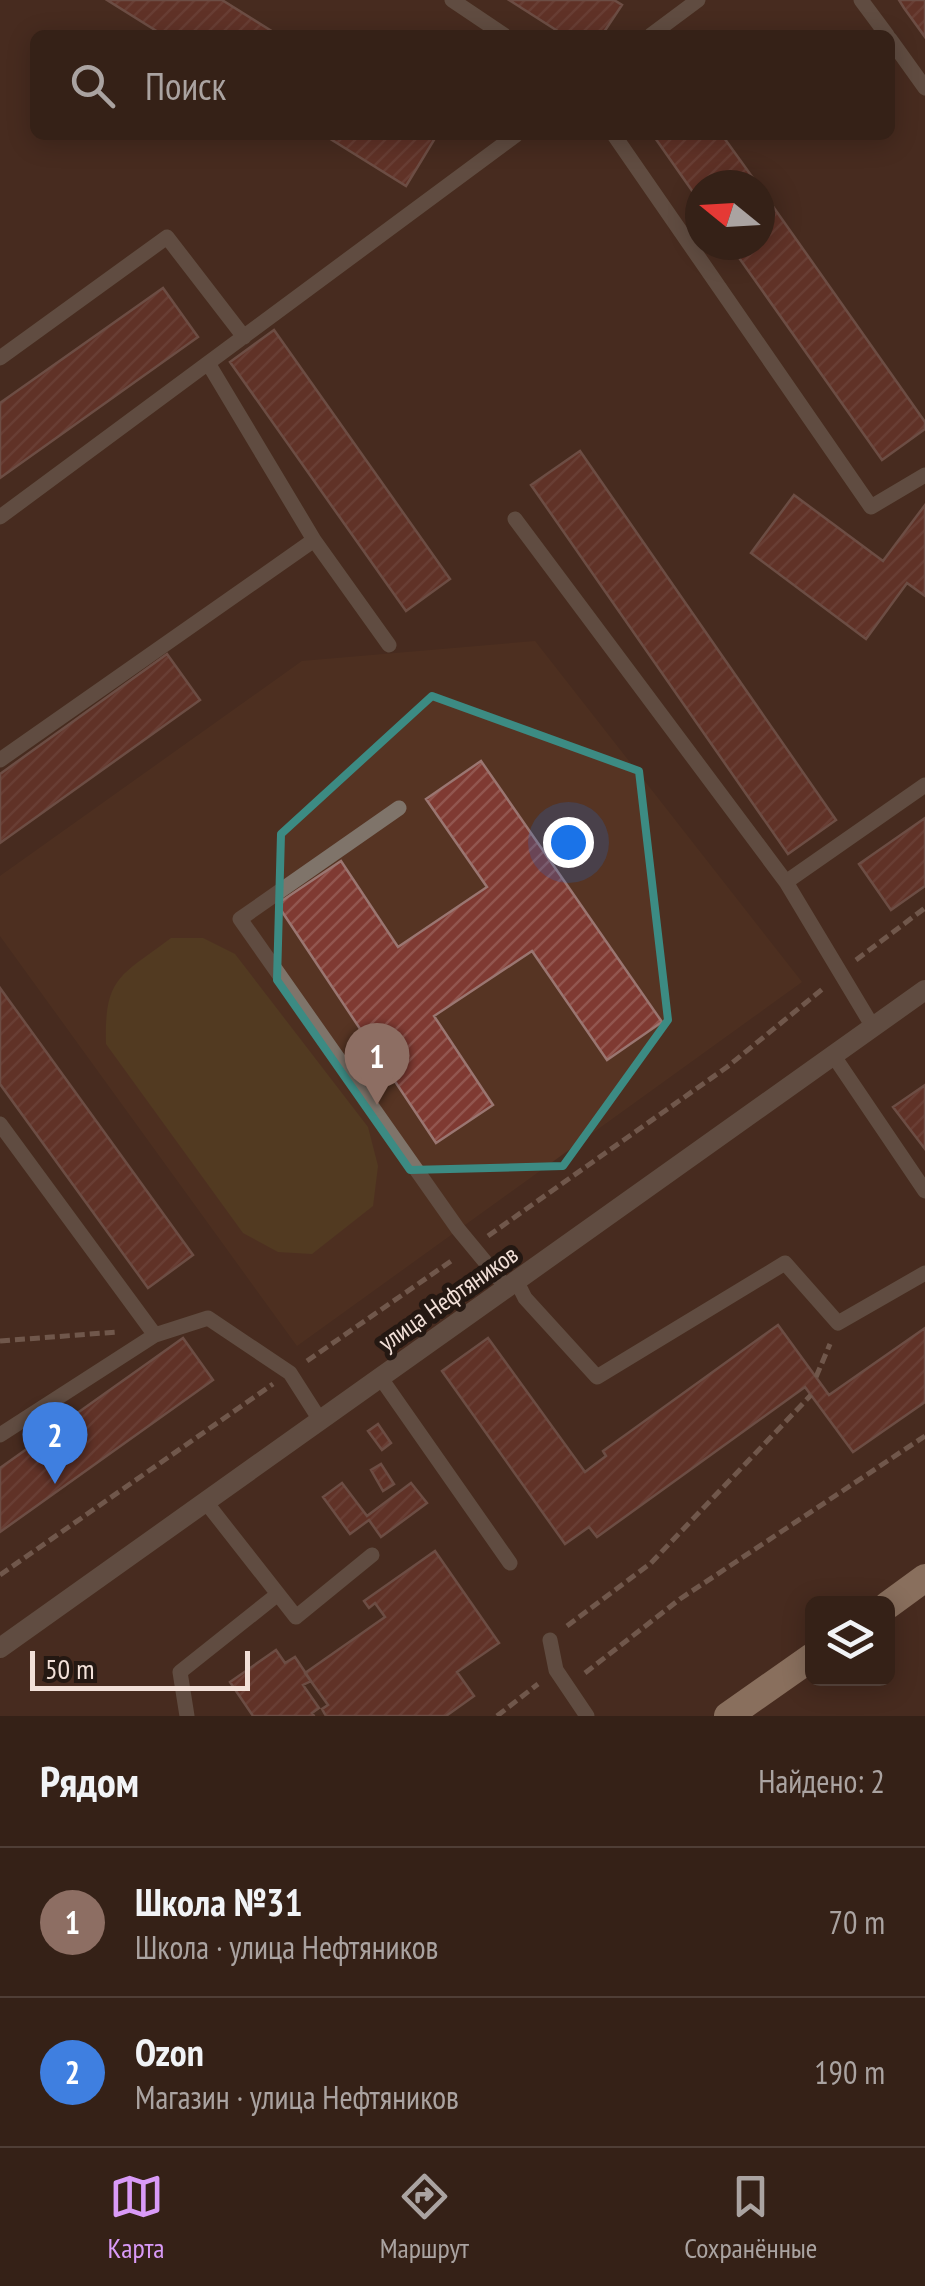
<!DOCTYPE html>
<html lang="ru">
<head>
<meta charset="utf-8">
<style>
	body { margin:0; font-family:"PT Sans Narrow",sans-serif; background:#402e24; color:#f1f3f6 }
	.controls { position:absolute; right:30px; bottom:30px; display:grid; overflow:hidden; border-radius:15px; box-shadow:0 5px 25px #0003 }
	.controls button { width:90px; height:90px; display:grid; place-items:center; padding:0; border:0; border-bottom:2px solid #4f3e36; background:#352117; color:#f1f3f6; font:50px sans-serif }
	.compass { position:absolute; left:685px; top:170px; width:90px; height:90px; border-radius:50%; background:#352117; box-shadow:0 5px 25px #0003; rotate:288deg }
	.scale { position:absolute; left:30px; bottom:25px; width:220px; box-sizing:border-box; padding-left:10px; border:5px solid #f2e0d8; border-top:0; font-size:28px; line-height:35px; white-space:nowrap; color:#f2e0d8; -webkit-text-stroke:8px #241812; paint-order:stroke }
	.you { position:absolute; left:568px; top:842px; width:35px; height:35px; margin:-25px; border:8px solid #fff; border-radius:50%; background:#1a73e8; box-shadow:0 0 0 15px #1a73e833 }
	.badge { display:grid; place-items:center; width:65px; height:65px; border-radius:50%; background:#d99af7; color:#fff; font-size:32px; font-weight:700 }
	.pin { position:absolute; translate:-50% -82px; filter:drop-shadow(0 2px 5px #0008) }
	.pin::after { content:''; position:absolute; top:52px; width:35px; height:30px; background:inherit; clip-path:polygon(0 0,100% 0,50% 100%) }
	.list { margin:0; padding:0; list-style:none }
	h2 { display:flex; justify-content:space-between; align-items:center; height:130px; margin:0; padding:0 40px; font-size:42px }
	h2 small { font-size:32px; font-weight:400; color:#aaa3a1 }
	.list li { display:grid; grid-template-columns:65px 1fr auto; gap:30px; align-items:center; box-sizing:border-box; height:150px; padding:0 40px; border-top:2px solid #4f3e36 }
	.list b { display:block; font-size:38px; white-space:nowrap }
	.list p { margin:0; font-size:32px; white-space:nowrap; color:#aaa3a1 }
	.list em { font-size:32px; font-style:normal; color:#aaa3a1 }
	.icon { flex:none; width:55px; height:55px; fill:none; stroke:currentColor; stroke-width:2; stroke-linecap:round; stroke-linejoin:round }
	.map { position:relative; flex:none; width:925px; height:1716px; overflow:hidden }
	.search { position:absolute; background:#352117; box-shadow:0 5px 25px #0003; left:30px; right:30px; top:30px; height:110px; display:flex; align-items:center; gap:25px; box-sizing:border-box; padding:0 35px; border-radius:15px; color:#aaa3a1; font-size:38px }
	.sheet { height:430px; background:#352117 }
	nav { display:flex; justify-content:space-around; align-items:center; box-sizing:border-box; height:140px; border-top:2px solid #4f3e36; background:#352117; font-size:28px; color:#aaa3a1 }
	nav a { display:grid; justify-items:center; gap:5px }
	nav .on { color:#d99af7 }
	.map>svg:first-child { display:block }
	.built { fill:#563423 }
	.pitch { fill:#5f4c25 }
	.building { fill:url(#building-hatch); stroke:#9a7671; stroke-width:2.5 }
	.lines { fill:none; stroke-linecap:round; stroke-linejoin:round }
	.path { stroke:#a38c82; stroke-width:5; stroke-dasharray:10 5; stroke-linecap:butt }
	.service { stroke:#7f746a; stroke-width:15 }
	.minor { stroke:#7f746a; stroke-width:20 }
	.trunk { stroke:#d9c0a9; stroke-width:28 }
	.marked { fill:none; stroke:#3c8b83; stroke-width:8; stroke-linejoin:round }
	.labels { text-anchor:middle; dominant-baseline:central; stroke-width:10; stroke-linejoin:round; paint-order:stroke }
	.street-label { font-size:25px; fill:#f2e0d8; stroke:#241812 }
</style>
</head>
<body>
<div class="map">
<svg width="925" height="1716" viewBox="0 0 925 1716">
	<defs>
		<pattern id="building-hatch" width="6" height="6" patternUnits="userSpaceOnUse" patternTransform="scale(2.5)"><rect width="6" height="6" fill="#7f3a32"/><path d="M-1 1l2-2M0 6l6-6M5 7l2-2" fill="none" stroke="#92564f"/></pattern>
	</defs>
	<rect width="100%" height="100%" fill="#472c1f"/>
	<path class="built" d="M 535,641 L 802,982 L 297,1346 L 0,936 L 0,876 L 302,661 Z"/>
	<path class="pitch" d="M 171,938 L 203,938 L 235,954 L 368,1127 L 378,1166 L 373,1206 L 312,1254 L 278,1252 L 243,1233 L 106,1044 C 104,976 121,976 171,938 Z"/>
	<path class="building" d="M 107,0 L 222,0 L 278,35 L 163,35 Z
		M 509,0 L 614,0 L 622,5 L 602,35 L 564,35 Z
		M 899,0 L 925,0 L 925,37 L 904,8 Z
		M 324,135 L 437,135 L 406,186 Z
		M 653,135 L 722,135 L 758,185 L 700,185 L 700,202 Z
		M 760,188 L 925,422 L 925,429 L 882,460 L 730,245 L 760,245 Z
		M 163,288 L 198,337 L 0,478 L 0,403 Z
		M 274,330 L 450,579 L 406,611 L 230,362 Z
		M 580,451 L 836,820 L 788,854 L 531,485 Z
		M 794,495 L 883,561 L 925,505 L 925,596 L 907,583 L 866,639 L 751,553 Z
		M 167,654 L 200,700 L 0,843 L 0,774 Z
		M 481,761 L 662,1022 L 607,1060 L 532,951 L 434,1016 L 493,1105 L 436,1143 L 277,904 L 341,861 L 398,947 L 487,887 L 426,799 Z
		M 925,818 L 925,886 L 891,910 L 859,864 Z
		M 0,988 L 193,1255 L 148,1288 L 0,1084 Z
		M 925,1085 L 925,1149 L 893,1107 Z
		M 778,1325 L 829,1395 L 925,1328 L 925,1402 L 853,1452 L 805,1387 L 597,1537 L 589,1527 L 565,1544 L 442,1371 L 488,1338 L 585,1472 L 606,1456 L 603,1451 Z
		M 183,1338 L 213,1380 L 0,1532 L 0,1468 Z
		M 378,1424 L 391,1443 L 382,1450 L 368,1431 Z
		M 381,1464 L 394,1484 L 383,1491 L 371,1470 Z
		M 342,1483 L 367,1516 L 411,1483 L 427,1503 L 381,1537 L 369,1520 L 350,1534 L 323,1497 Z
		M 435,1551 L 499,1643 L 457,1672 L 474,1696 L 446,1716 L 326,1716 L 322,1709 L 328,1705 L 305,1673 L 385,1617 L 375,1603 L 369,1608 L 364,1601 Z
		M 276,1650 L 285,1663 L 295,1657 L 311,1681 L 303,1685 L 319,1708 L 312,1713 L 314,1716 L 253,1716 L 230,1682 Z"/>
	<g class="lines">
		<path class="path" d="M 856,960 L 925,908
			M 488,1236 L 727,1067 L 825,987
			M 0,1341 L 117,1332
			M 307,1361 L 454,1259
			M 816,1377 L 830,1344
			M 0,1575 L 273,1384
			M 567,1626 L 651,1563 L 811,1395
			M 585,1673 L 680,1599 L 925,1436
			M 497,1716 L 538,1684"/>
		<path class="service" d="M 452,0 L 504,35
			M 861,0 L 887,35
			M 651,35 L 698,0
			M 890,39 L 925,88
			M 614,135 L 871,507 L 925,475
			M 0,358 L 167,237 L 244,337
			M 208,363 L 314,540
			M 0,517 L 516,135
			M 515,519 L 786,882
			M 0,760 L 314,540 L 389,645
			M 399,808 L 240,919 L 458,1229 L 506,1287
			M 873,1027 L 786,882 L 925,785
			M 833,1055 L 925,1191
			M 0,1124 L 155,1335 L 0,1435
			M 516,1280 L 525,1298 L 597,1377 L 785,1263 L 838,1323 L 925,1273
			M 155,1335 L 208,1318 L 290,1373 L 320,1420
			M 380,1377 L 510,1563
			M 205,1501 L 296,1617 L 372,1555
			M 550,1640 L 556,1670 L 587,1716
			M 187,1716 L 180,1672 L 278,1594"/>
		<path class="minor" d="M 0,1648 L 925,990"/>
		<path class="trunk" d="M 888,1605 L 925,1578
			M 728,1716 L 812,1657"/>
	</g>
	<path d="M0 0H925V1716H0ZM 432,696 L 639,771 L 668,1020 L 563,1166 L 410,1170 L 277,980 L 281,834 Z" fill="#472c1f" fill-opacity=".55" fill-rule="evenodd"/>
	<path class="marked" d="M 432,696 L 639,771 L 668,1020 L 563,1166 L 410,1170 L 277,980 L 281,834 Z"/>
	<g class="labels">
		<g class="street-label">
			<text transform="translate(448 1298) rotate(-35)">улица Нефтяников</text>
		</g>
	</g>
</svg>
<div class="controls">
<button><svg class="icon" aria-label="layers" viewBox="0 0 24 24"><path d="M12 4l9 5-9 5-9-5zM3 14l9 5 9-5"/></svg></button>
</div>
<svg class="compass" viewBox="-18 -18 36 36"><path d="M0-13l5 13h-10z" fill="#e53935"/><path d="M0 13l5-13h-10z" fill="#aaa3a1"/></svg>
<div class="scale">50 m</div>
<div class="you"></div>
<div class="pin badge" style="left:377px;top:1105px;background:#8d6e63">1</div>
<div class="pin badge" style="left:55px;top:1484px;background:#3f7fe0">2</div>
<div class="search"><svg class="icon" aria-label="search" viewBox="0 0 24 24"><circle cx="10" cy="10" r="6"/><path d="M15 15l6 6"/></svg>Поиск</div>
</div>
<section class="sheet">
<h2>Рядом<small>Найдено: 2</small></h2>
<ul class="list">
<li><span class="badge" style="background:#8d6e63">1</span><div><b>Школа №31</b><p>Школа · улица Нефтяников</p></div><em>70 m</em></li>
<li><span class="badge" style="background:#3f7fe0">2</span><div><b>Ozon</b><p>Магазин · улица Нефтяников</p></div><em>190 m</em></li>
</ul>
</section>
<nav>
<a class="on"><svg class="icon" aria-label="map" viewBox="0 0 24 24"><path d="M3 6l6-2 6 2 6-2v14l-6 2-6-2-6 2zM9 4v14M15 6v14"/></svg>Карта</a>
<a><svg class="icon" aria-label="directions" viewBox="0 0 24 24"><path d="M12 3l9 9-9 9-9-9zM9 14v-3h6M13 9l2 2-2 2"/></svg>Маршрут</a>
<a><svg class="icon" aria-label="saved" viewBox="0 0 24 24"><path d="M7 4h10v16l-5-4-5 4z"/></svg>Сохранённые</a>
</nav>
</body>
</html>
